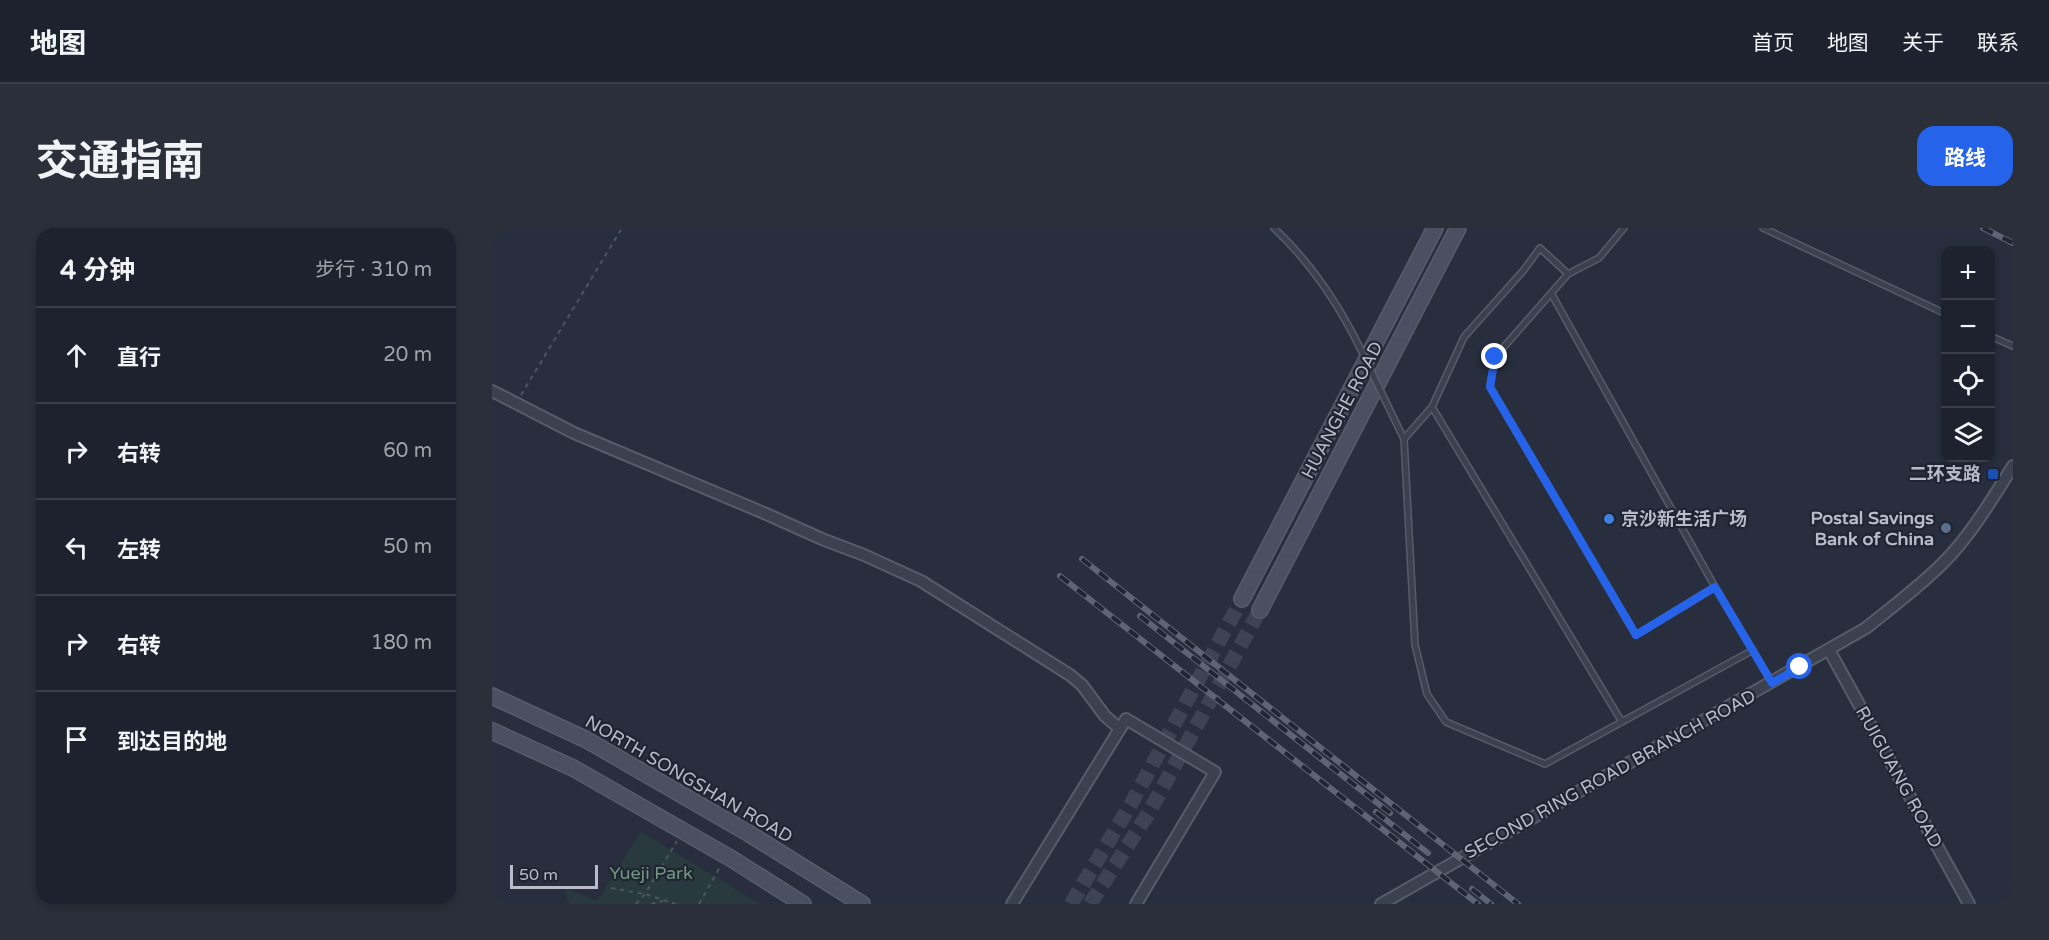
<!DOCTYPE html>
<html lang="zh">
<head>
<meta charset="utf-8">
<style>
	body { margin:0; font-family:"Varela Round","Noto Sans SC",sans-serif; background:#2b2f3a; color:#f1f3f6 }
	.controls { position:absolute; right:18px; top:18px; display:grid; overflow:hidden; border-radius:12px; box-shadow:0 3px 9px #0003 }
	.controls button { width:54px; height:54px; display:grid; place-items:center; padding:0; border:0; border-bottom:2px solid #3c3f4a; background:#1e222e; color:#f1f3f6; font:30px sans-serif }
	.scale { position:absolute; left:18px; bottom:15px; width:88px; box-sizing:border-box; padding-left:6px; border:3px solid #b8bcc9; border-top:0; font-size:16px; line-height:21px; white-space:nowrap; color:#b8bcc9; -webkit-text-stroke:4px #202533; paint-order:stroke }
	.stop { position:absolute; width:18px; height:18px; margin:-14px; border:4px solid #2563eb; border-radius:50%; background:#fff }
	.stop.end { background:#2563eb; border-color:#fff; box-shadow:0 2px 6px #0008 }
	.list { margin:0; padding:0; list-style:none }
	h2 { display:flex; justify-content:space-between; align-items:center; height:78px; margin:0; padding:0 24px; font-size:26px }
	h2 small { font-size:20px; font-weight:400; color:#a1a4aa }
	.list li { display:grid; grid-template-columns:39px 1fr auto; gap:18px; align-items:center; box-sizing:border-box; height:96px; padding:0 24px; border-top:2px solid #3c3f4a }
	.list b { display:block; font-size:22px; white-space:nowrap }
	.list em { font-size:20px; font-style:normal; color:#a1a4aa }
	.icon { flex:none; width:33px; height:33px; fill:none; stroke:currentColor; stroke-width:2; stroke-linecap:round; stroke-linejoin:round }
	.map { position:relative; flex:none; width:1521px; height:676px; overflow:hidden; border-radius:18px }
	header { display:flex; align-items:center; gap:36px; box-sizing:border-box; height:84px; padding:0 30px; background:#1e222e; border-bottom:2px solid #3c3f4a }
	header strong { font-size:28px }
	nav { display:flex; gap:33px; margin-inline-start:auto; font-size:21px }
	.intro { display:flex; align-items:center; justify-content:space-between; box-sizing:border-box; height:144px; padding:0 36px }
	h1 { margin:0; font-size:42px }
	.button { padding:15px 27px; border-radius:18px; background:#2563eb; color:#fff; font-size:21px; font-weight:700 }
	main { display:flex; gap:36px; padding:0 36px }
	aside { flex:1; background:#1e222e; border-radius:18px; box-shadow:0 3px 9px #0003 }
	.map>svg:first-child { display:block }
	.green { fill:#293a3f }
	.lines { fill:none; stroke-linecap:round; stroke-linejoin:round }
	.secondary-tunnel { stroke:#3e4353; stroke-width:15; stroke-dasharray:15 8; stroke-linecap:butt }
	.service-casing { stroke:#565c69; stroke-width:8 }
	.minor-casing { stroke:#565c69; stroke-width:14 }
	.secondary-casing { stroke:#565c69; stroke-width:18 }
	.path { stroke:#48575c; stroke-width:2; stroke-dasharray:4.5 4.5; stroke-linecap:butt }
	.service { stroke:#3b414e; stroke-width:5 }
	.minor { stroke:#3b414e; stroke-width:10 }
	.secondary { stroke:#4a4f61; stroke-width:15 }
	.rail-casing { stroke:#5e6475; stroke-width:6 }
	.rail { stroke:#202533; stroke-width:4; stroke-dasharray:11; stroke-linecap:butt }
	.service-bridge-casing { stroke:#565c69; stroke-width:8; stroke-linecap:butt }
	.service-bridge { stroke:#3b414e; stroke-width:5 }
	.route { stroke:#2563eb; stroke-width:8 }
	.transit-dot { fill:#1a4fb4; stroke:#202533; stroke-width:2 }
	.shop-dot { fill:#3f7fe0; stroke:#202533; stroke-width:2 }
	.service-dot { fill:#5c6f8a; stroke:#202533; stroke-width:2 }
	.labels { text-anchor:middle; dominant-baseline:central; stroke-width:4.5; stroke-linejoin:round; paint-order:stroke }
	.street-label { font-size:18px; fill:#b8bcc9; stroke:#202533 }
	.poi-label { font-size:18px; font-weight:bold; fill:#b8bcc9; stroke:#202533; text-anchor:end }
	.park-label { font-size:18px; fill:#71977f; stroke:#202533 }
</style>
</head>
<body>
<header>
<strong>地图</strong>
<nav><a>首页</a><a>地图</a><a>关于</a><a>联系</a></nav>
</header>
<div class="intro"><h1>交通指南</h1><a class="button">路线</a></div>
<main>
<aside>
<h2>4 分钟<small>步行 · 310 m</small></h2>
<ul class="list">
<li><svg class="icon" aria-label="ahead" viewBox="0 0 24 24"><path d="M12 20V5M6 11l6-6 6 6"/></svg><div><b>直行</b></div><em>20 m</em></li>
<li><svg class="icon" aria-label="right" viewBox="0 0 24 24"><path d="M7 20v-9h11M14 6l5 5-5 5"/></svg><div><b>右转</b></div><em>60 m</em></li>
<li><svg class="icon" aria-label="left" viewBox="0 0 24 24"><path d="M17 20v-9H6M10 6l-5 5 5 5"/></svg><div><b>左转</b></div><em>50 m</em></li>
<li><svg class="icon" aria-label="right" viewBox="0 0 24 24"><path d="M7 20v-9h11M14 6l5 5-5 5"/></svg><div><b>右转</b></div><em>180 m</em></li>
<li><svg class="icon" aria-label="arrive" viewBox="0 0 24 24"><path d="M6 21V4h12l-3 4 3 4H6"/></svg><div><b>到达目的地</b></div></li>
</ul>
</aside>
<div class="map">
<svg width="1521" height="676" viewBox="0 0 1521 676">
	<rect width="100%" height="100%" fill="#282e3e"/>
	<path class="green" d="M 149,604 L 268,676 L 77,676 L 72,660 L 105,673 Z"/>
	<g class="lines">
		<path class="secondary-tunnel" d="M 579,676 L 639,576 L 750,371
			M 598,676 L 656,586 L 768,382"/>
		<g class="service-casing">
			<path id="service" d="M 782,0 C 818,34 846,75 868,120
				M 1132,0 L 1107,30 L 1076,46 L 1003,129 L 998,159 L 1144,407 L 1223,359 L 1279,453
				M 1271,0 L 1454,86
				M 1059,65 L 1223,359
				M 1498,108 L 1521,118
				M 894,174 L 912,211 L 923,417 L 935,466 L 954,494 L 1053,536 L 1261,422
				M 940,179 L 1130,494
				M 912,211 L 940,179 L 972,109 L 1031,43 L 1048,20 L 1076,46"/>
		</g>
		<g class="minor-casing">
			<path id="minor" d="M 0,163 L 82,205 L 272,285 L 330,311 L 372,327 L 429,353 L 578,447 L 590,457 L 613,488 L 628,501
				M 1337,422 L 1477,676
				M 520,676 L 634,491 L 723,544 L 644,676
				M 889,676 L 1374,400 C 1400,379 1427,359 1451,335 C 1479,307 1500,271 1521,238"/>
		</g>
		<g class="secondary-casing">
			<path id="secondary" d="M 750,371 L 943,0
				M 768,382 L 966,0
				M 0,468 L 95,512 L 256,605 L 370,676
				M 0,503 L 81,540 L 240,631 L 311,676"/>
		</g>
		<path class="path" d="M 29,167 L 130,0
			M 119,660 L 153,666 L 184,676
			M 144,676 L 153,666 L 185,613
			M 159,676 L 171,673
			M 207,676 L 228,639"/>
		<use href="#service" class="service"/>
		<use href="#minor" class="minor"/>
		<use href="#secondary" class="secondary"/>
		<g class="rail-casing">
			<path id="rail" d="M 1491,0 L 1521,15
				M 590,331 L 1026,676
				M 568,348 L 986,676
				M 648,388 L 898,585
				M 884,584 L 936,625
				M 980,661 L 999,676"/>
		</g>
		<use href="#rail" class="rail"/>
		<g class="service-bridge-casing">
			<path id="service-bridge" d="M 868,120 L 894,174"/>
		</g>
		<use href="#service-bridge" class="service-bridge"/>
	</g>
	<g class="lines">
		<path class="route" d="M 1003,129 L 998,159 L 1144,407 L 1223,359 L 1280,455 L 1308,439"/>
	</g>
	<rect class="transit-dot" x="1495" y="240" width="12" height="12" rx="3"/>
	<circle class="shop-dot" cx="1117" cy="291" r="6"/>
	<circle class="service-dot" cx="1454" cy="300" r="6"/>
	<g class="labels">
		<g class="street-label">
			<text transform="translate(850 182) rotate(-62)">HUANGHE ROAD</text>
			<text transform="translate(1118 546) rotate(-29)">SECOND RING ROAD BRANCH ROAD</text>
			<text transform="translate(1407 549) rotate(61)">RUIGUANG ROAD</text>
			<text transform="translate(197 551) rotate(30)">NORTH SONGSHAN ROAD</text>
		</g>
		<g class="poi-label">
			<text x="1489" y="246">二环支路</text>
			<text x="1442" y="290">Postal Savings<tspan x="1442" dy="21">Bank of China</tspan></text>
			<text x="1129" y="291" text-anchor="start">京沙新生活广场</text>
		</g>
		<g class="park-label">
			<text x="159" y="645">Yueji Park</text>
		</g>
	</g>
</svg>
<div class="controls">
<button>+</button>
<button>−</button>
<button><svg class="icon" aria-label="locate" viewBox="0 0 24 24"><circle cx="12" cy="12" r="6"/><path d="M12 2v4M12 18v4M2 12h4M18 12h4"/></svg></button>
<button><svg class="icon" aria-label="layers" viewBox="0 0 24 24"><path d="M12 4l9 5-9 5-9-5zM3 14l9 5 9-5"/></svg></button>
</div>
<div class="scale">50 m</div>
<div class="stop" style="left:1308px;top:439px"></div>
<div class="stop end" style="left:1003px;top:129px"></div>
</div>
</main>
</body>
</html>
